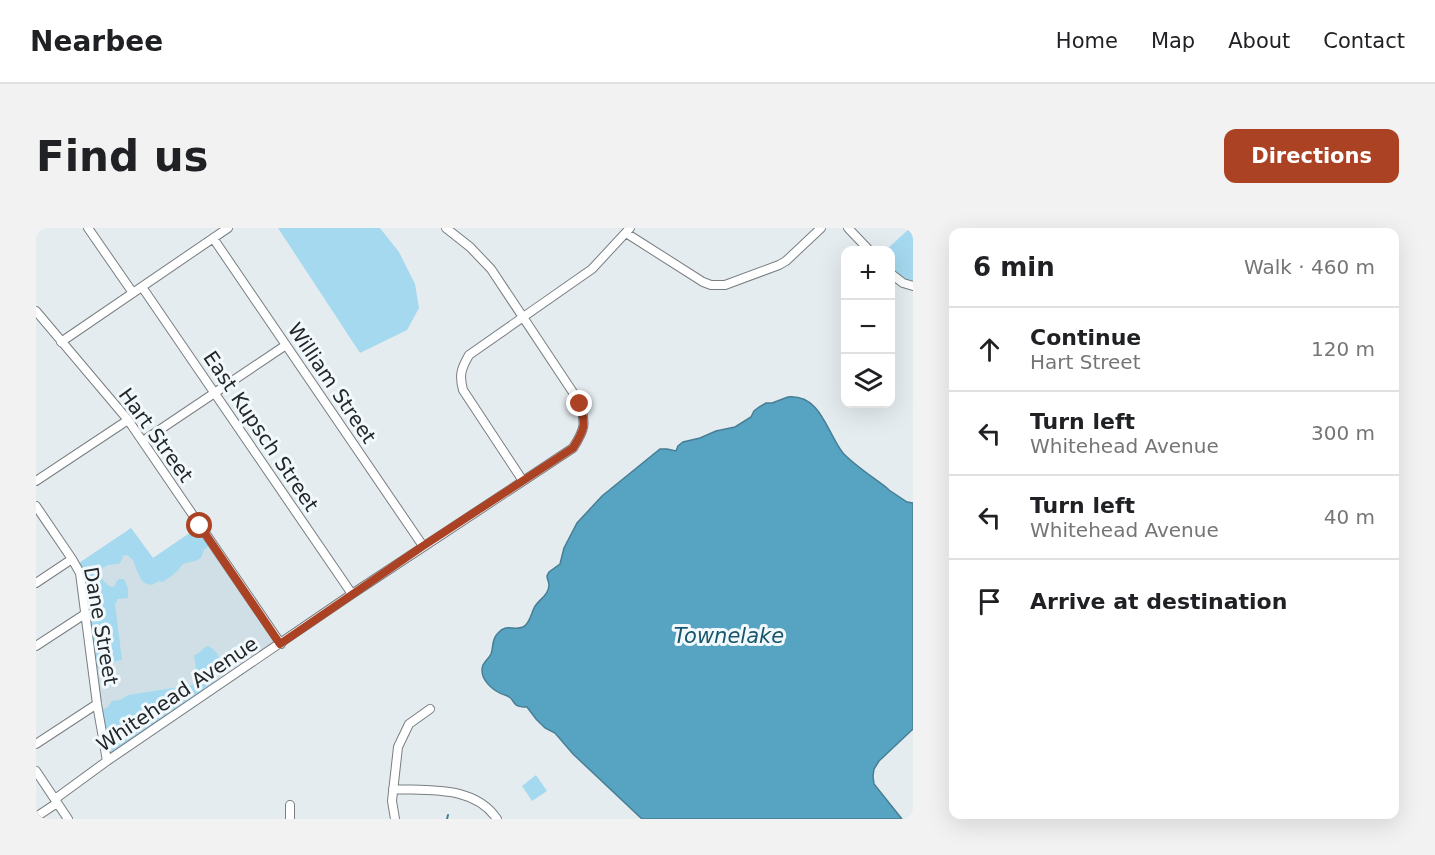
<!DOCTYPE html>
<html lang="en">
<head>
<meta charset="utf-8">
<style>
	body { margin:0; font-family:"DejaVu Sans",sans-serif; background:#f2f2f2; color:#202124 }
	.controls { position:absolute; right:18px; top:18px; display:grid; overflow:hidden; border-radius:12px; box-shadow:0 6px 24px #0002 }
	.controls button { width:54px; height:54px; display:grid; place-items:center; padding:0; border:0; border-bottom:2px solid #e0e0e0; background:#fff; color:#202124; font:30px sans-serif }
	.stop { position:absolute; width:18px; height:18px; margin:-14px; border:4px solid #aa4223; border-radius:50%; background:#fff }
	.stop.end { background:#aa4223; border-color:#fff; box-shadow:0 2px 6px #0008 }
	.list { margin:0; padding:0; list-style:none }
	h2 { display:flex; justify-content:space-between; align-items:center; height:78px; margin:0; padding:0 24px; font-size:26px }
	h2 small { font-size:20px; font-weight:400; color:#757577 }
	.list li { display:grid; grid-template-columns:39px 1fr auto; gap:18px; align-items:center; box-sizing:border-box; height:84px; padding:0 24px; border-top:2px solid #e0e0e0 }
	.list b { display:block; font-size:22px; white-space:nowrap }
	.list p { margin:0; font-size:20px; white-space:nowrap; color:#757577 }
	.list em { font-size:20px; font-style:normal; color:#757577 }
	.icon { flex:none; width:33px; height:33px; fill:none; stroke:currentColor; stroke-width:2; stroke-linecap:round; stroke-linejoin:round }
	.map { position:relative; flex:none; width:877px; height:591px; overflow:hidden; border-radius:12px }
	header { display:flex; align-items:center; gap:36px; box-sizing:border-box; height:84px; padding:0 30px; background:#fff; border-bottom:2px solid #e0e0e0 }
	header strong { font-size:28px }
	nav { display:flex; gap:33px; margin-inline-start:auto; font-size:21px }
	.intro { display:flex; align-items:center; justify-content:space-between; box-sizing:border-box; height:144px; padding:0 36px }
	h1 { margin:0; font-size:42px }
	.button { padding:15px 27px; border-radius:12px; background:#aa4223; color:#fff; font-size:21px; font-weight:700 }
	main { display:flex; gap:36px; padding:0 36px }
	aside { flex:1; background:#fff; border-radius:12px; box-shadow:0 6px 24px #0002 }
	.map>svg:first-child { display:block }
	.built { fill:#d0dfe6 }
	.green { fill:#a5d9ef }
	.water { fill:#57a4c2; stroke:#487e94; stroke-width:1.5 }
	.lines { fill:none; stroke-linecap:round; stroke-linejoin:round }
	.stream { stroke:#487e94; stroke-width:2 }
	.street-casing { stroke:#787e81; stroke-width:10 }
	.street { stroke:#fff; stroke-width:8 }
	.route { stroke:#aa4223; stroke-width:8 }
	.labels { text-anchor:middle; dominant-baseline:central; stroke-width:6; stroke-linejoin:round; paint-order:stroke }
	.street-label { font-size:20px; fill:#242728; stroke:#f2f9fd }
	.water-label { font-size:21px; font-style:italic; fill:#18566c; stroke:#f2f9fd }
</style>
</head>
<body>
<header>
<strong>Nearbee</strong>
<nav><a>Home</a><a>Map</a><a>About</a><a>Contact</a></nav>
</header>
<div class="intro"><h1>Find us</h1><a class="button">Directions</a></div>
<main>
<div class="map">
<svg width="877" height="591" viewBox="0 0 877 591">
	<rect width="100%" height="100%" fill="#e5ecef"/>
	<path class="built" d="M 164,298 L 245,416 L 71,533 L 44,345 L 95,300 L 117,330 Z"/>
	<path class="green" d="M 242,0 L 344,0 L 363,24 L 379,56 L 383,80 L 371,102 L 324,125 Z
		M 874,0 L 877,0 L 877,58 L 855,45 L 854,22 L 850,22 Z
		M 164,298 L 176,315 L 168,322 L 165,330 C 158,335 151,333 146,337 C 145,338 144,340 143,341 C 140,345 131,351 127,354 L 123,353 L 116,357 C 113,356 110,356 107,354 C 104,351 98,336 97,332 L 91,327 L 87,328 L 86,332 L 83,336 C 63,335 58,348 75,359 L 79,358 L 80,354 L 83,351 L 88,351 L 92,360 L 92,370 L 81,371 L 81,374 L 79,375 L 86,432 L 80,433 L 74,438 L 57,440 L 40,337 L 95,300 L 117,330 Z
		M 172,418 C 189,428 181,434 179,449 C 179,451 180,457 181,459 L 71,533 L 62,482 L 71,480 L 76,473 L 84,472 L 92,467 L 162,456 L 158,427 C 164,426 166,420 172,418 Z
		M 500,547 L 511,563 L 496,573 L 486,558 Z"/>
	<path class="water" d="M 752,169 C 785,166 791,205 807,225 C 818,237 838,250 851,260 L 853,262 L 871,274 L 877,275 L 877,501 L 843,533 L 838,541 L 837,548 L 838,556 L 866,591 L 606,591 L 537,526 L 519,505 L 509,500 L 500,491 L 491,479 C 472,479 482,471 469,467 C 458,464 442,451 447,437 C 449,433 453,430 455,426 C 458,418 455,412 462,405 C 471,395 478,403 487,399 C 494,395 495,386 498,380 C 502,372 513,367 513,357 C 513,354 511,351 511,348 L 513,344 L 524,336 L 528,320 L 541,295 L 566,268 L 624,221 L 631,221 L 640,223 L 642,218 L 647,214 L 664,210 L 680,203 L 699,199 L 715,189 L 718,183 L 723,179 L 730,175 L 736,175 Z"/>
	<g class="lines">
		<path class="stream" d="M 411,591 L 412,587"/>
		<g class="street-casing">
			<path id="street" d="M 52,0 L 97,65
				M 812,0 L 833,22
				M 590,5 L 667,54 L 675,57 L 689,57 L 743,37 L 750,33 L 785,0
				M 177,10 L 387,318
				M 854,45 L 867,55 L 877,58
				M 106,59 L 316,366
				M 0,83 L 92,192 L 245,416
				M 25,114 L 192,0
				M 107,213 L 250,117
				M 0,253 L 92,192
				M 487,253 L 427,162 C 423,147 425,141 433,127 L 556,41 L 594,0
				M 0,278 L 36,331 L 44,345 L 61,476 L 71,533
				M 0,355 L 36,331
				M 0,418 L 49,386
				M 0,516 L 61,476
				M 0,543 L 32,591
				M 357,561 C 393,563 438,557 461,591
				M 19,571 L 71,533 L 316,366 L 537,220 C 549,201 550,197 544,175 L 455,41 L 434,19 L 410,0
				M 254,577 L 254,591
				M 0,589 L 21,575
				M 359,591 L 356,573 L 362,519 L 373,496 L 394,481"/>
		</g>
		<use href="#street" class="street"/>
	</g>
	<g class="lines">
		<path class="route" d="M 164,298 L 244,416 L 387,318 L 537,220 C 549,201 550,197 544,176"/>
	</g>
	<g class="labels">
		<g class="street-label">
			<text transform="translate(296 155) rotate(56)">William Street</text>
			<text transform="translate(225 203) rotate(56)">East Kupsch Street</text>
			<text transform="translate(120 207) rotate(54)">Hart Street</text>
			<text transform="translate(65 398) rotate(80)">Dane Street</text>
			<text transform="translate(141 466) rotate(-34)">Whitehead Avenue</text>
		</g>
		<g class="water-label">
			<text x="693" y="408">Townelake</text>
		</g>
	</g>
</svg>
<div class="controls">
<button>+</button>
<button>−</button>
<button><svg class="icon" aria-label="layers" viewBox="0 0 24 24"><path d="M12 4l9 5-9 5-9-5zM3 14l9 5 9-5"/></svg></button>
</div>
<div class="stop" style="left:164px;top:298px"></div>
<div class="stop end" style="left:544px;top:176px"></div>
</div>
<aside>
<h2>6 min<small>Walk · 460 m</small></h2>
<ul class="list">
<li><svg class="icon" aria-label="ahead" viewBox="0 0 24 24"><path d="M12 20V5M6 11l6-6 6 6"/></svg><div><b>Continue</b><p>Hart Street</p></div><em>120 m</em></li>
<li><svg class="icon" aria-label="left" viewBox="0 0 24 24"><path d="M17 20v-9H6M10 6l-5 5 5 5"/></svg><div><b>Turn left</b><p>Whitehead Avenue</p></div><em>300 m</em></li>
<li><svg class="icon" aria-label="left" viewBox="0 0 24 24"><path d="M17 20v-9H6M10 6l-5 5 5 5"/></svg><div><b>Turn left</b><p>Whitehead Avenue</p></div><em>40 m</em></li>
<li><svg class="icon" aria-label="arrive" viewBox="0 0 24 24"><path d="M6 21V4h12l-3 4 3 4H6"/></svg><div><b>Arrive at destination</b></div></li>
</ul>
</aside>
</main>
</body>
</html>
